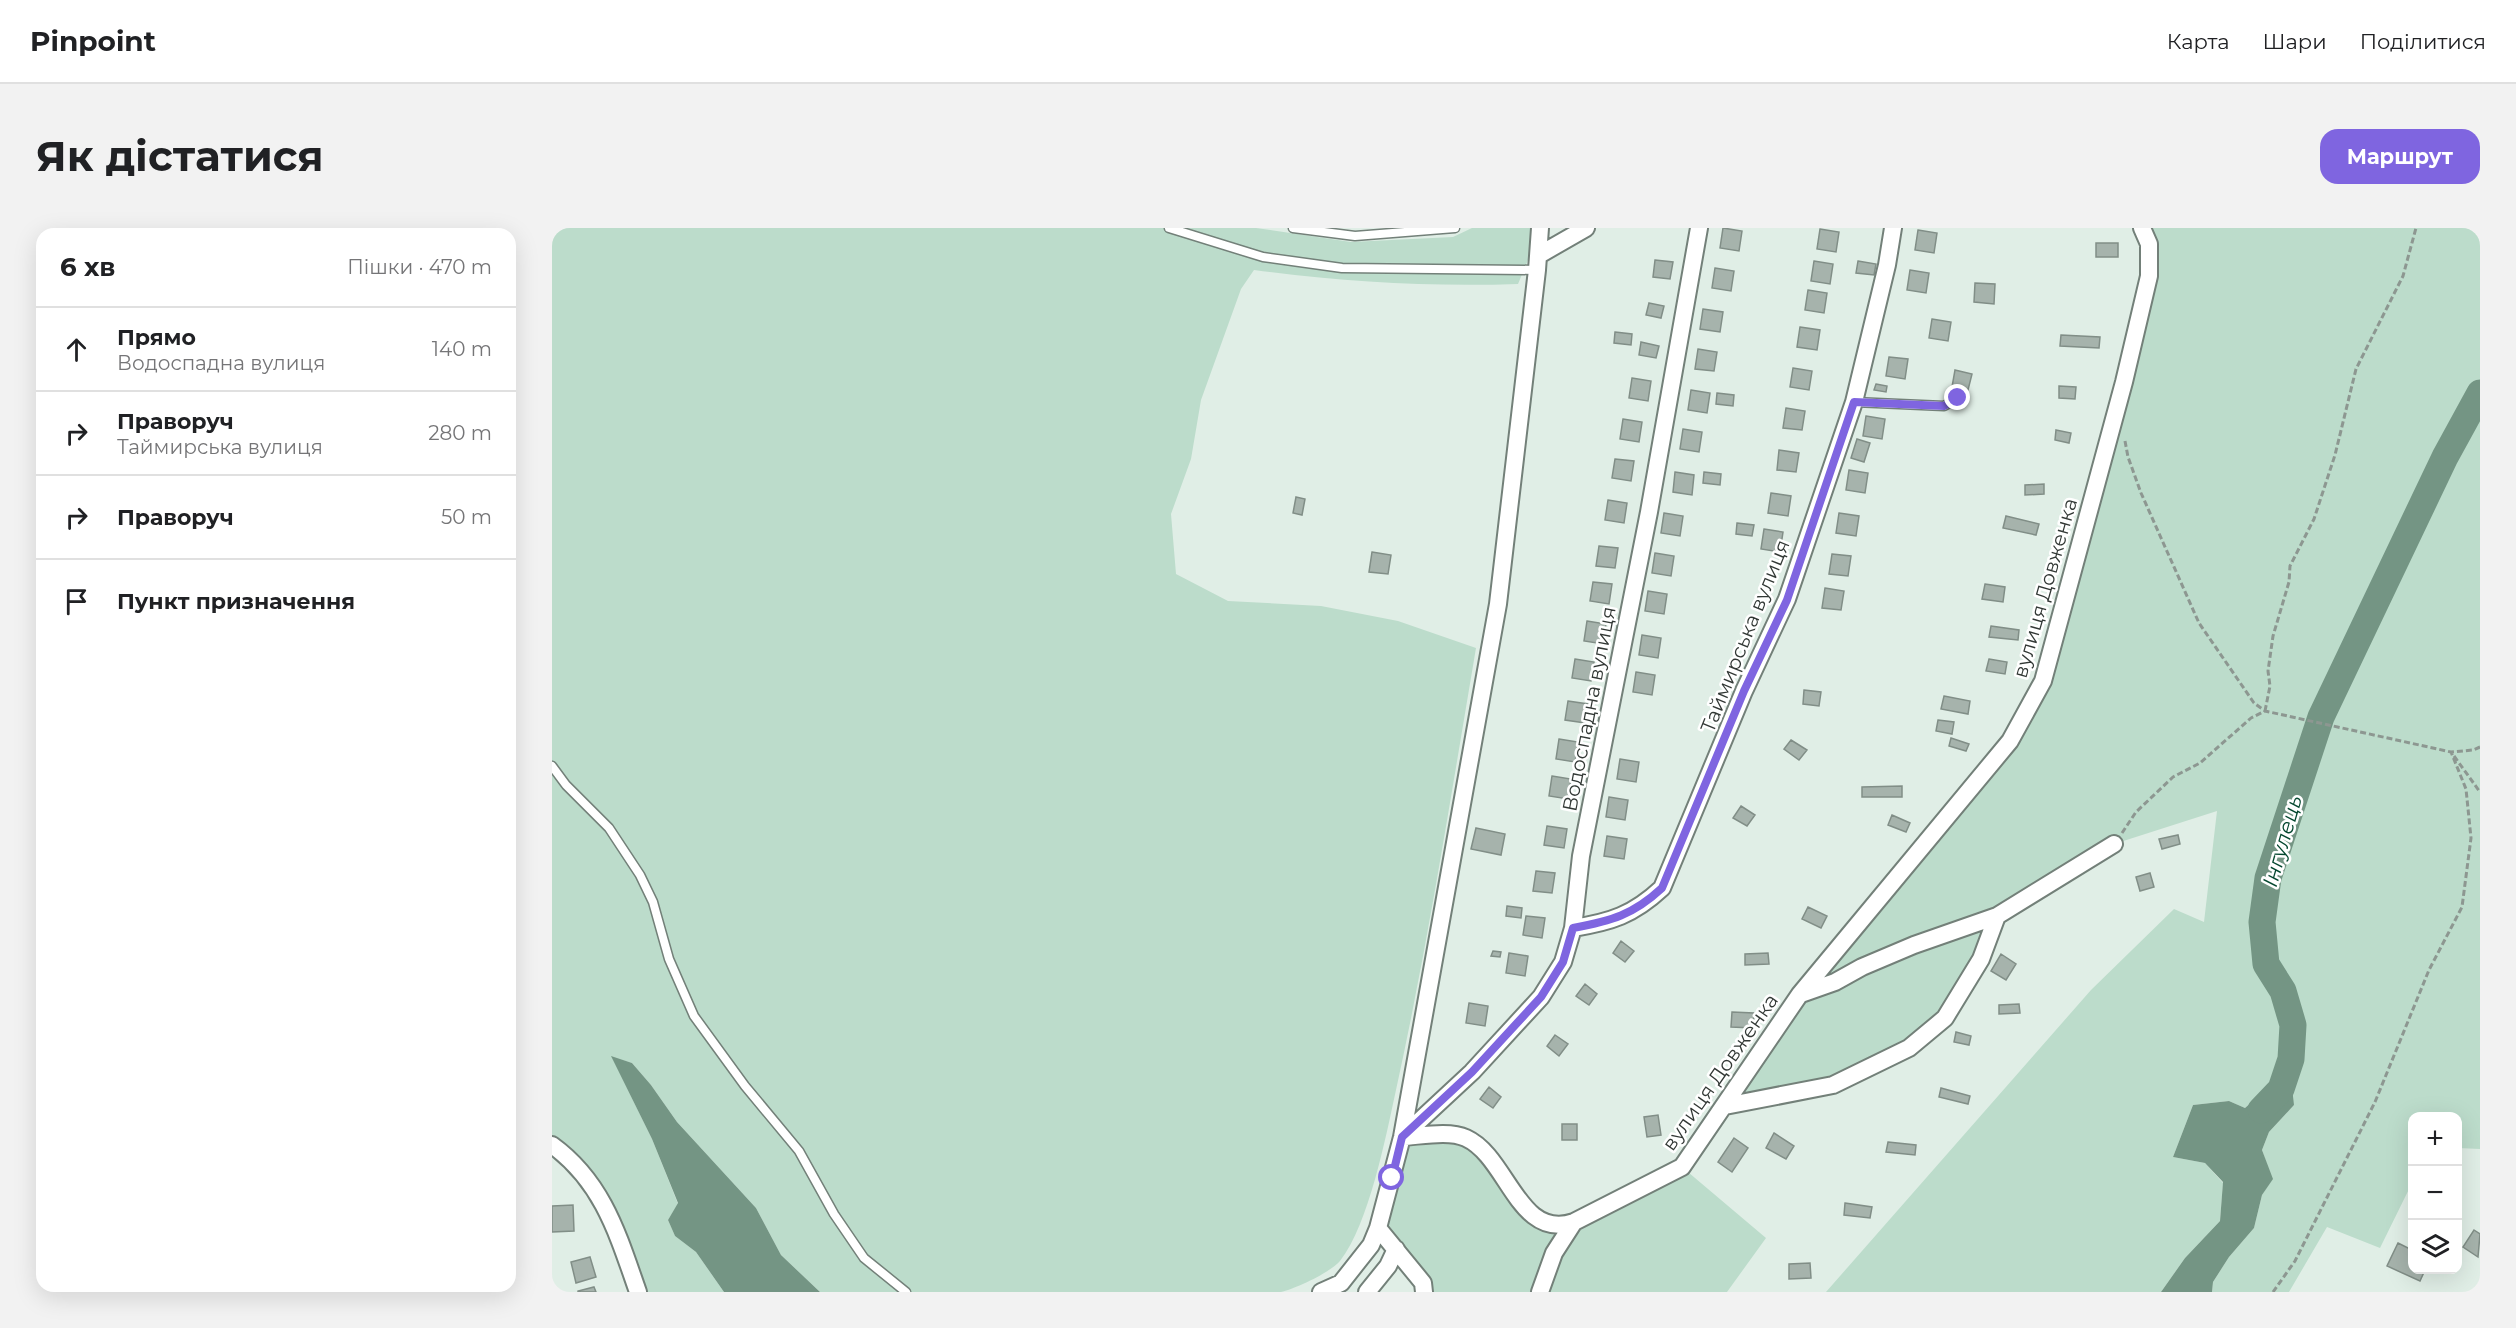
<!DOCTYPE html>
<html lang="uk">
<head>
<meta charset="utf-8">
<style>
	body { margin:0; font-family:Montserrat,sans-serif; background:#f2f2f2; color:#202124 }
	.controls { position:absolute; right:18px; bottom:18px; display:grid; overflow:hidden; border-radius:12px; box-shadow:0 6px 24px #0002 }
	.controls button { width:54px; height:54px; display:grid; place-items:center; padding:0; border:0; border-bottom:2px solid #e0e0e0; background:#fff; color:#202124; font:30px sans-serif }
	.stop { position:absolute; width:18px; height:18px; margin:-14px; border:4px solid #7f65e0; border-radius:50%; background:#fff }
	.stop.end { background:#7f65e0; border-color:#fff; box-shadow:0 2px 6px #0008 }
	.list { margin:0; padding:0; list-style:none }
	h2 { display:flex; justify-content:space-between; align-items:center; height:78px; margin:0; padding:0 24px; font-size:26px }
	h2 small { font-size:20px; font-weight:400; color:#757577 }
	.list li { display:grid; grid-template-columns:39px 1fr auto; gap:18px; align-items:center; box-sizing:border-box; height:84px; padding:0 24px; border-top:2px solid #e0e0e0 }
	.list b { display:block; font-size:22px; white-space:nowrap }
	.list p { margin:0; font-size:20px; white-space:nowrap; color:#757577 }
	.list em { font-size:20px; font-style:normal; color:#757577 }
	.icon { flex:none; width:33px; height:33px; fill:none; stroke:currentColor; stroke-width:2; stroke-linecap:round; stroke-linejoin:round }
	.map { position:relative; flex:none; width:1928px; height:1064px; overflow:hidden; border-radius:18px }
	header { display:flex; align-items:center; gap:36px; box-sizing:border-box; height:84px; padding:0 30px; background:#fff; border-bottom:2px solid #e0e0e0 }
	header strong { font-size:28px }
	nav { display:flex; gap:33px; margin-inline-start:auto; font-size:21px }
	.intro { display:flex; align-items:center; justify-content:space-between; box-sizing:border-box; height:144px; padding:0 36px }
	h1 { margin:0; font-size:42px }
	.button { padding:15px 27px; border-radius:18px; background:#7f65e0; color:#fff; font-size:21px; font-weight:700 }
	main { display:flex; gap:36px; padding:0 36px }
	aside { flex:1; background:#fff; border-radius:18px; box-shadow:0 6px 24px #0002 }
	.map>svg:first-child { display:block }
	.green { fill:#bcdccb }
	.water { fill:#749584 }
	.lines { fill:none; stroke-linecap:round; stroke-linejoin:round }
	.river { stroke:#749584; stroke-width:27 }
	.building { fill:#a6b3ac; stroke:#818e87; stroke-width:1.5 }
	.lane-casing { stroke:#738079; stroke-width:11 }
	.street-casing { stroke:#738079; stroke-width:20 }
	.path { stroke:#8d9791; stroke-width:3; stroke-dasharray:6 3; stroke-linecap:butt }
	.lane { stroke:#fff; stroke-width:8 }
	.street { stroke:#fff; stroke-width:16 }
	.route { stroke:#7f65e0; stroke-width:8 }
	.labels { text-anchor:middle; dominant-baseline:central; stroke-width:5; stroke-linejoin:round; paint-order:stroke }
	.street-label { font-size:20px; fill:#323835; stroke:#fff }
	.water-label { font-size:21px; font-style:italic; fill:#04472f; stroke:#fff }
</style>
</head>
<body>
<header>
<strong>Pinpoint</strong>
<nav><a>Карта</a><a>Шари</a><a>Поділитися</a></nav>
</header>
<div class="intro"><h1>Як дістатися</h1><a class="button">Маршрут</a></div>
<main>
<aside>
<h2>6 хв<small>Пішки · 470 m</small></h2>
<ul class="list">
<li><svg class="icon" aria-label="ahead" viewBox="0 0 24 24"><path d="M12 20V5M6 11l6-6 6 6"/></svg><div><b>Прямо</b><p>Водоспадна вулиця</p></div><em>140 m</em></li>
<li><svg class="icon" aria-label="right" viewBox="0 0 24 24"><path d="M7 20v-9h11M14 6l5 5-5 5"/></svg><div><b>Праворуч</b><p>Таймирська вулиця</p></div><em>280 m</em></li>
<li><svg class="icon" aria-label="right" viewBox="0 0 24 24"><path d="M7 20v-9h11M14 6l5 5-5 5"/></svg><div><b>Праворуч</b></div><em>50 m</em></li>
<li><svg class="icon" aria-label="arrive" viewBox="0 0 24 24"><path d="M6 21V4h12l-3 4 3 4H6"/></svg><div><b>Пункт призначення</b></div></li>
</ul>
</aside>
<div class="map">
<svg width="1928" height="1064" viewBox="0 0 1928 1064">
	<rect width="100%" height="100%" fill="#e0eee6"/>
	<path class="green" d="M 0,0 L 704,0 L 799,14 L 901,9 L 920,0 L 982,0 L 978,27 L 966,56 C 878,59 790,54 702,42 L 689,61 L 649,172 L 639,231 L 619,286 L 624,346 L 676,373 L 769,378 L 846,393 L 924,420 C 899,567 876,716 844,862 C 834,908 817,996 788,1033 C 779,1044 743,1061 729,1064 L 268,1064 L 229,1027 L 204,980 L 125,894 L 99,857 L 80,835 L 60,829 L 100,911 L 126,976 L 116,992 L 123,1008 L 144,1024 L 172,1064 L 91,1064 C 72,1011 56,936 0,909 Z
		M 1590,0 L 1928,0 L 1928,921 L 1906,920 L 1906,888 L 1860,888 L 1860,955 L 1828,1020 L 1775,999 L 1737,1064 L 1660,1064 L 1661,1054 L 1677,1029 L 1702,1000 L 1710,967 L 1720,951 L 1710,922 L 1717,904 L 1742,877 L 1722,850 L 1711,864 L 1693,880 L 1677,873 L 1641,877 L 1621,929 L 1653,935 L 1671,955 L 1668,993 L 1633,1030 L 1609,1064 L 1274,1064 L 1539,762 L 1622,681 L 1652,694 L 1665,583 L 1562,616 L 1445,688 L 1393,790 L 1281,857 L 1173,878 L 1248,766 L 1458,513 L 1491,453 L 1597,48 Z
		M 850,909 L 913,909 L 996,998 L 1130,939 L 1214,1010 L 1175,1064 L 872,1064 L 826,1000 Z"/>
	<path class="water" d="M 59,828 L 80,835 L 99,857 L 125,894 L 204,980 L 229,1027 L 268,1064 L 172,1064 L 144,1024 L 123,1008 L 116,992 L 126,975 L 100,911 Z
		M 1722,850 L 1740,860 L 1742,877 L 1717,904 L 1710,922 L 1721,951 L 1710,967 L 1702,1000 L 1677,1029 L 1661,1054 L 1660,1064 L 1609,1064 L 1633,1030 L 1668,993 L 1671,954 L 1653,935 L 1621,929 L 1641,877 L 1677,873 L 1693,880 L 1711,864 Z"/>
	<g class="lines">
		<path class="river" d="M 1709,882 L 1729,861 L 1739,831 L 1741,797 L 1731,763 L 1714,736 L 1710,694 L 1716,650 L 1769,489 L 1893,229 L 1928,165"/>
	</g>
	<path class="building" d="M 1171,0 L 1190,3 L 1187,23 L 1168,20 Z
		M 1268,1 L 1287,4 L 1284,24 L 1265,21 Z
		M 1366,2 L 1385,5 L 1382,25 L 1363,22 Z
		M 1544,15 L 1566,15 L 1566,29 L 1544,29 Z
		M 1103,32 L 1121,34 L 1118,51 L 1101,49 Z
		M 1262,33 L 1281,36 L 1278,56 L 1259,53 Z
		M 1306,33 L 1324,36 L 1322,47 L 1304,45 Z
		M 1163,40 L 1182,43 L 1179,63 L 1160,60 Z
		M 1358,42 L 1377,45 L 1374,65 L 1355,62 Z
		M 1423,55 L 1443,56 L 1442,76 L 1422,74 Z
		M 1256,62 L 1275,65 L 1272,85 L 1253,82 Z
		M 1097,75 L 1112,78 L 1109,90 L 1094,87 Z
		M 1151,81 L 1171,84 L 1168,104 L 1148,101 Z
		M 1380,91 L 1399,94 L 1396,113 L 1377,110 Z
		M 1248,99 L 1268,102 L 1265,122 L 1245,119 Z
		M 1063,104 L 1080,106 L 1079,117 L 1062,115 Z
		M 1509,107 L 1548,109 L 1547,120 L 1508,118 Z
		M 1089,114 L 1107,118 L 1104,130 L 1087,127 Z
		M 1146,121 L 1165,124 L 1162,143 L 1143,141 Z
		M 1337,129 L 1356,131 L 1353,151 L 1334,148 Z
		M 1241,140 L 1260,143 L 1257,162 L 1238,159 Z
		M 1403,142 L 1420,146 L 1416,162 L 1400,159 Z
		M 1080,150 L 1099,153 L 1096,173 L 1077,170 Z
		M 1324,156 L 1335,158 L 1334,164 L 1322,162 Z
		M 1507,158 L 1524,159 L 1523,171 L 1507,170 Z
		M 1139,162 L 1158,165 L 1155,185 L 1136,182 Z
		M 1165,165 L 1182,167 L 1181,178 L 1164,176 Z
		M 1234,180 L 1253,183 L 1250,202 L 1231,200 Z
		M 1314,188 L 1333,191 L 1330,211 L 1311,208 Z
		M 1071,191 L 1090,194 L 1087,214 L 1068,211 Z
		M 1131,201 L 1150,204 L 1147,224 L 1128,221 Z
		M 1504,202 L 1519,205 L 1517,215 L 1503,212 Z
		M 1305,211 L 1318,215 L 1312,234 L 1299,230 Z
		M 1227,222 L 1247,225 L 1244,244 L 1225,242 Z
		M 1063,231 L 1082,233 L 1079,253 L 1060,250 Z
		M 1297,242 L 1316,245 L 1313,265 L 1294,262 Z
		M 1123,244 L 1142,247 L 1140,267 L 1121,264 Z
		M 1152,244 L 1169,246 L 1168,257 L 1151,255 Z
		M 1492,256 L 1492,266 L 1473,267 L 1473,257 Z
		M 1219,265 L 1239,268 L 1236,288 L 1216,285 Z
		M 744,269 L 753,271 L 750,287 L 741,285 Z
		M 1056,272 L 1075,275 L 1072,295 L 1053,292 Z
		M 1112,285 L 1131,288 L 1128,308 L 1109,305 Z
		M 1287,285 L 1307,288 L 1304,308 L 1284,305 Z
		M 1454,288 L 1487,296 L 1484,307 L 1451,300 Z
		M 1185,295 L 1202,297 L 1200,308 L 1184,306 Z
		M 1212,301 L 1231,304 L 1228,324 L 1209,321 Z
		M 1047,318 L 1066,320 L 1063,340 L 1044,338 Z
		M 820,324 L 839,327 L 836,346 L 817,344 Z
		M 1103,325 L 1122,328 L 1119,348 L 1100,345 Z
		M 1280,326 L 1299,328 L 1296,348 L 1277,346 Z
		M 1041,354 L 1060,356 L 1057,376 L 1038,373 Z
		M 1433,356 L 1453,359 L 1451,374 L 1430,371 Z
		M 1273,360 L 1292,363 L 1289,382 L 1270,380 Z
		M 1096,363 L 1115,366 L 1112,386 L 1093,383 Z
		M 1035,393 L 1054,396 L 1051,416 L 1032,413 Z
		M 1439,398 L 1467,402 L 1466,412 L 1437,409 Z
		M 1090,407 L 1109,410 L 1106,430 L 1087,427 Z
		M 1023,431 L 1042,434 L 1039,453 L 1020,450 Z
		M 1437,431 L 1455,434 L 1453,446 L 1434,443 Z
		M 1084,444 L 1103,447 L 1100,467 L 1081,464 Z
		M 1252,462 L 1269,464 L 1267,478 L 1251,476 Z
		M 1392,468 L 1418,473 L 1416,486 L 1389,481 Z
		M 1016,473 L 1036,476 L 1033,495 L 1013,492 Z
		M 1386,492 L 1402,494 L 1400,506 L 1384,503 Z
		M 1399,510 L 1417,516 L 1414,523 L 1397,518 Z
		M 1007,511 L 1026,514 L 1023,534 L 1004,531 Z
		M 1239,512 L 1255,522 L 1247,532 L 1232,521 Z
		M 1068,531 L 1087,534 L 1084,554 L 1065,551 Z
		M 1000,548 L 1019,551 L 1016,571 L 997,568 Z
		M 1350,558 L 1350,569 L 1310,569 L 1310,559 Z
		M 1057,569 L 1076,572 L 1073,592 L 1054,589 Z
		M 1189,578 L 1203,587 L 1195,598 L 1181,590 Z
		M 1340,587 L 1358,595 L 1354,604 L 1336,597 Z
		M 995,598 L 1015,601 L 1012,620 L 992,617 Z
		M 924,600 L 953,606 L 949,627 L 919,621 Z
		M 1626,607 L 1628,616 L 1610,621 L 1607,611 Z
		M 1055,608 L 1075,611 L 1072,631 L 1052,628 Z
		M 984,643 L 1003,645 L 1000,665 L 981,663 Z
		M 1598,645 L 1602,659 L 1588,663 L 1584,649 Z
		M 955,678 L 970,680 L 969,690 L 954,688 Z
		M 1256,679 L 1275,688 L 1269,700 L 1250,691 Z
		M 974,688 L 993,690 L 990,710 L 971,707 Z
		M 1069,713 L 1082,723 L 1073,734 L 1061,725 Z
		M 941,723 L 949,724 L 948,729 L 939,728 Z
		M 957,725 L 976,728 L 973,748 L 954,745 Z
		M 1216,725 L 1217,736 L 1193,737 L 1193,726 Z
		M 1449,726 L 1464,736 L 1454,752 L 1439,743 Z
		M 1033,756 L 1045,766 L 1037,777 L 1024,768 Z
		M 917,775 L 936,778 L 933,798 L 914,795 Z
		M 1467,776 L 1468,785 L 1447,786 L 1447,777 Z
		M 1180,784 L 1202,785 L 1201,800 L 1179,799 Z
		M 1404,804 L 1419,808 L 1417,817 L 1402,814 Z
		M 1003,807 L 1016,816 L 1007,828 L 995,818 Z
		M 937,859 L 949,869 L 941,880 L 928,871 Z
		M 1389,860 L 1418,868 L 1416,876 L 1387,869 Z
		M 1106,887 L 1109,907 L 1095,909 L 1092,889 Z
		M 1010,896 L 1025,896 L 1025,912 L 1010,912 Z
		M 1222,905 L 1242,918 L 1234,931 L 1214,920 Z
		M 1182,910 L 1196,920 L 1180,944 L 1166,934 Z
		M 1336,914 L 1364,917 L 1363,927 L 1334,924 Z
		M 1293,975 L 1320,979 L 1318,990 L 1292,987 Z
		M 21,977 L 22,1003 L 0,1004 L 0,978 Z
		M 1922,1002 L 1928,1006 L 1926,1029 L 1911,1019 Z
		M 1846,1015 L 1860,1022 L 1860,1042 L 1873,1042 L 1868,1053 L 1835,1038 Z
		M 38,1029 L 44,1049 L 24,1055 L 19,1034 Z
		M 1258,1035 L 1259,1050 L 1237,1051 L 1237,1036 Z
		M 42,1059 L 44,1064 L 26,1064 L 26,1063 Z"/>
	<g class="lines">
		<g class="lane-casing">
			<path id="lane" d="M 617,0 L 711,29 L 790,40 L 985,42
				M 741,0 L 803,8 L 903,0
				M 1302,174 L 1392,178 L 1406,170 L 1409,163
				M 0,538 L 14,557 L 57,600 L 88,647 L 101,674 L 117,731 L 142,788 L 193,858 L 247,923 L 282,986 L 312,1030 L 354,1064"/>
		</g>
		<g class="street-casing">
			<path id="street" d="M 987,27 L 1034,0
				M 1021,700 C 1059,694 1081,687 1110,660 L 1192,463 L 1235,371 L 1302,174 L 1335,37 L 1341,0
				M 1249,766 L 1283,754 L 1310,739 L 1362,717 L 1445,688 L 1562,616
				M 1173,878 L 1281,857 L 1357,820 L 1393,790 L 1429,731 L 1445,688
				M 850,909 C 869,908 897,902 914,910 C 956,929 966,1013 1022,994 L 1130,939 L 1248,766 L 1458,513 L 1491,453 L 1572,154 L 1597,48 L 1597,16 L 1590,0
				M 850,909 L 920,844 L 989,769 L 1011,734 L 1021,700 L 1029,628 L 1097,284 L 1147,0
				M 0,917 C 51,954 66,1007 86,1064
				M 826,1000 L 871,1055 L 872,1064
				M 769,1064 L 789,1055 L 819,1017 L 826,1000 L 850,909 L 946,376 L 985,42 L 988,0
				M 815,1064 L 836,1038 L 844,1021
				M 988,1064 L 1002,1025 L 1022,994"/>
		</g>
		<path class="path" d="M 1573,213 L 1576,229 L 1589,265 L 1647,395 L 1702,475 L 1713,483 L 1899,524 L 1921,522 L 1928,519
			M 1713,483 L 1718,458 L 1716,443 L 1721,408 L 1737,354 L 1738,338 L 1762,291 L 1783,227 L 1804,141 L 1851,48 L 1864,0
			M 1902,528 L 1928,564
			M 1570,605 L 1584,584 L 1621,549 L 1648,535 L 1699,490 L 1713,483
			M 1721,1064 L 1743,1033 L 1823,874 L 1877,742 L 1910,679 L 1919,610 L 1914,561 L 1899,524"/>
		<use href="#lane" class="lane"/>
		<use href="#street" class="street"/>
	</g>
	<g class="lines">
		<path class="route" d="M 840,950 L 850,909 L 920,844 L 989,769 L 1011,734 L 1021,700 C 1059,693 1081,687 1110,660 L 1192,463 L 1235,372 L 1302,174 L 1392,178 L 1406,170"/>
	</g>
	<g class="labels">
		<g class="street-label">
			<text transform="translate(1493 360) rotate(-74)">вулиця Довженка</text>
			<text transform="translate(1193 408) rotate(-68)">Таймирська вулиця</text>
			<text transform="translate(1037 481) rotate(-79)">Водоспадна вулиця</text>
			<text transform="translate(1168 844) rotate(-55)">вулиця Довженка</text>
		</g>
		<g class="water-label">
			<text transform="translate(1730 613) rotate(-74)">Інгулець</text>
		</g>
	</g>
</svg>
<div class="controls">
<button>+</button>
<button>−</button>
<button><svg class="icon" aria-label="layers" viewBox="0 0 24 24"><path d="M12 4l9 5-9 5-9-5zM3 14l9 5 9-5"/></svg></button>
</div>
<div class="stop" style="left:840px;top:950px"></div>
<div class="stop end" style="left:1406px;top:170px"></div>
</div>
</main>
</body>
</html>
